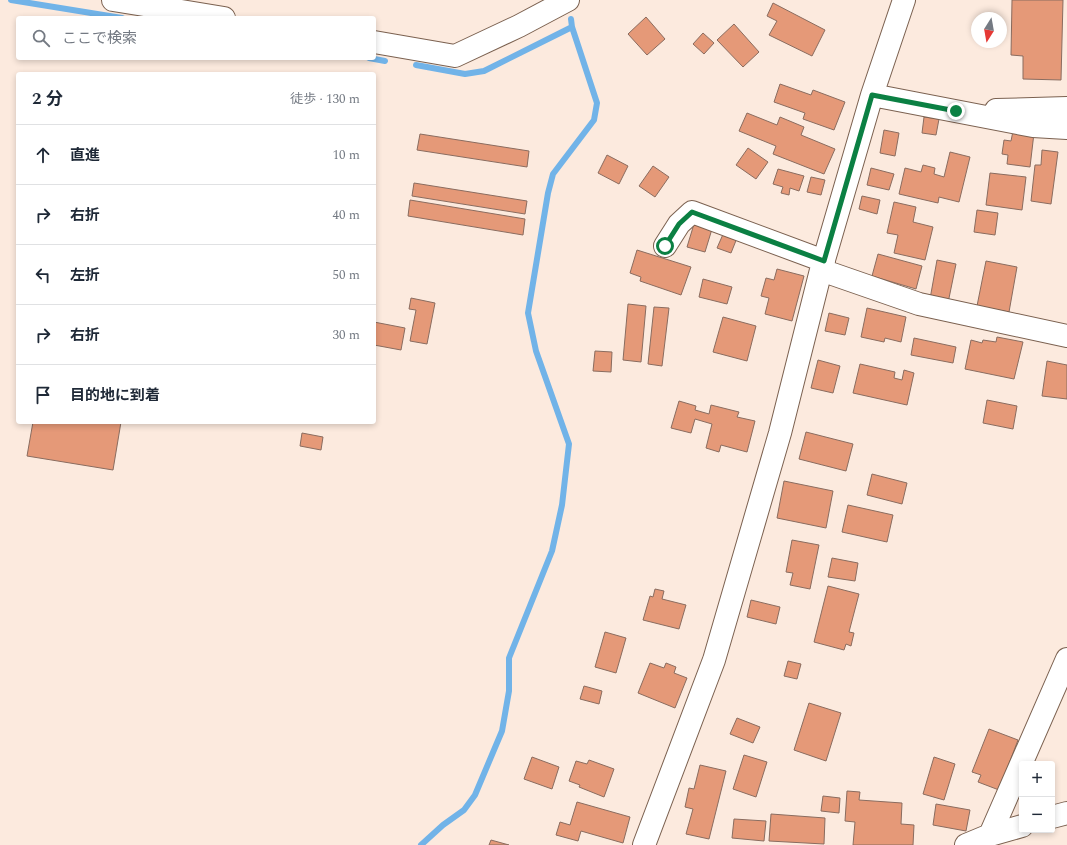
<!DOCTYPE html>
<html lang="ja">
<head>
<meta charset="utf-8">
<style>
	body { margin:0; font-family:Spectral,"Noto Sans JP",serif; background:#f6f6f7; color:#1f2937 }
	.controls { position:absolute; right:12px; bottom:12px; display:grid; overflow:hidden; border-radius:4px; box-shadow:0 2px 6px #0003 }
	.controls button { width:36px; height:36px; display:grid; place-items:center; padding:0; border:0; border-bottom:1px solid #e0e1e3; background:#fff; color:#1f2937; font:20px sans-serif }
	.compass { position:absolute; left:971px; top:12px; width:36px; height:36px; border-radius:50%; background:#fff; box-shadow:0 2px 6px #0003; rotate:191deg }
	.stop { position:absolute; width:12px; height:12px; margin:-9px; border:3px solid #0b8043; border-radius:50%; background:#fff }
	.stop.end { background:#0b8043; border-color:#fff; box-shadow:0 1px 4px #0008 }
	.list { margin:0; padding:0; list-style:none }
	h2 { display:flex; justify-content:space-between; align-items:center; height:52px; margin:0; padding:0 16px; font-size:17px }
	h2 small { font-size:13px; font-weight:400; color:#747a83 }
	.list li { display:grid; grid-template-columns:26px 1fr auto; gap:12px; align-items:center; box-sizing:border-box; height:60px; padding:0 16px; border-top:1px solid #e0e1e3 }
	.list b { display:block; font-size:15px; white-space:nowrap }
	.list em { font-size:13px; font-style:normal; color:#747a83 }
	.icon { flex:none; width:22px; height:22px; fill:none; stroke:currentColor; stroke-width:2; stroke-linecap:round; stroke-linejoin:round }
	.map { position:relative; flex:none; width:1067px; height:845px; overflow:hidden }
	.search { position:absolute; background:#fff; box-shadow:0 2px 6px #0003; left:16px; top:16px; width:360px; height:44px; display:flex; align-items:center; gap:10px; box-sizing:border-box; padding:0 14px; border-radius:4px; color:#747a83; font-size:15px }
	.panel { position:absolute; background:#fff; box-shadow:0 2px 6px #0003; left:16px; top:72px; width:360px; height:352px; border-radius:4px }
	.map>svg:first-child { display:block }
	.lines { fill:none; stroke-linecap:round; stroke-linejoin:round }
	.stream { stroke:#71b3e8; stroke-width:6 }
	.building { fill:#e59978; stroke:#8a6c5f }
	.minor-casing { stroke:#7b6150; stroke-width:24 }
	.minor { stroke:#fff; stroke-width:22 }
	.route { stroke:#0b8043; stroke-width:5 }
</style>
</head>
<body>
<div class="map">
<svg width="1067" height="845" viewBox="0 0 1067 845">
	<rect width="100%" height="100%" fill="#fceade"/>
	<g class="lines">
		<path class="stream" d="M 11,0 L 122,18
			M 369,58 L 385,61
			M 416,65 L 465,74 L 484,71 L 572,27
			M 421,845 L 443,825 L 464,810 L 475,795 L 502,731 L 509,691 L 509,658 L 552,551 L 562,505 L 569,444 L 536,351 L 528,313 L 548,193 L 553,174 L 594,120 L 597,103 L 572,27 L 571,19"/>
	</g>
	<path class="building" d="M 1012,0 L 1063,0 L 1061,80 L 1023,79 L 1023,56 L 1011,55 Z
		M 773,3 L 825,30 L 812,56 L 769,35 L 777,21 L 767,16 Z
		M 646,17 L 665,39 L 647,55 L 628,34 Z
		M 734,24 L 759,52 L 743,67 L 717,40 Z
		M 703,33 L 714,43 L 704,54 L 693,44 Z
		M 780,84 L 811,95 L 813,90 L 845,102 L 834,130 L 803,119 L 805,113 L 774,102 Z
		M 747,113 L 777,125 L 780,117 L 804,127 L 801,135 L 835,149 L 824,174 L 773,154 L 776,146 L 739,131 Z
		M 924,117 L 939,119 L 936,135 L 922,133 Z
		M 884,130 L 899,133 L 895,156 L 880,153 Z
		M 1013,131 L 1034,133 L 1030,167 L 1007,164 L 1008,155 L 1002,154 L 1004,140 L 1011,141 Z
		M 420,134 L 529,151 L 527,167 L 417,150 Z
		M 748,148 L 768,162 L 756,179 L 736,165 Z
		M 1042,150 L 1058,152 L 1051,204 L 1031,201 L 1035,165 L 1041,165 Z
		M 950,152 L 970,157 L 959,202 L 939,197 L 938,203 L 899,194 L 905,168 L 921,172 L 923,165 L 935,168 L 934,174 L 944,177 Z
		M 607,155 L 628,166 L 619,184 L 598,173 Z
		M 653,166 L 669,177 L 655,197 L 639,186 Z
		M 871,168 L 894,174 L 889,190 L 867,185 Z
		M 778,169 L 804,176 L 799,191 L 790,188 L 789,195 L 781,193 L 783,187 L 773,184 Z
		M 990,173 L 1026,177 L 1022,210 L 986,205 Z
		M 811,177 L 825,180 L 821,195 L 807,192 Z
		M 414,183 L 527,201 L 525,214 L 412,196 Z
		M 862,196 L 880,200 L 877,214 L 859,209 Z
		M 410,200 L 525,219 L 523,235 L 408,216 Z
		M 894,202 L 916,207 L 913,222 L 933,227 L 925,260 L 894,253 L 898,235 L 887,233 Z
		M 977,210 L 998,213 L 995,235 L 974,232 Z
		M 694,224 L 712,229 L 705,252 L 687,247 Z
		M 724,232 L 737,238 L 731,253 L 717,248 Z
		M 637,250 L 691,267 L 681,295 L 640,281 L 641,277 L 630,273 Z
		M 878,254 L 922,266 L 916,289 L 872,276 Z
		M 937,260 L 956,264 L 948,303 L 930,299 Z
		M 986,261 L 1017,267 L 1009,312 L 977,306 Z
		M 777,269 L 804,276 L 792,321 L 765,314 L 769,298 L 761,296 L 766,278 L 774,280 Z
		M 703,279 L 732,287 L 727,304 L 699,297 Z
		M 411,298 L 435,303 L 427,344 L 410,341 L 416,310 L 409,309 Z
		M 628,304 L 646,306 L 641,362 L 623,360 Z
		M 654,307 L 669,308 L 662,366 L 648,364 Z
		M 867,308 L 906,317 L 901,342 L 885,338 L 884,342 L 861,337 Z
		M 829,313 L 849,318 L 845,335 L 825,331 Z
		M 723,317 L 756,326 L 747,361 L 713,352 Z
		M 374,322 L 405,328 L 401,350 L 374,345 Z
		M 997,337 L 1023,342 L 1014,379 L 965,369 L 971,340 L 982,343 L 983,340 L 996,342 Z
		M 914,338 L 956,347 L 953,363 L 911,355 Z
		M 595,351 L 612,352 L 611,372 L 593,371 Z
		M 818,360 L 840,366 L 833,393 L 811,388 Z
		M 1047,361 L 1067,365 L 1067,399 L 1042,396 Z
		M 860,364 L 895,372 L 894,378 L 902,380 L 904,370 L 914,373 L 907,405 L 853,393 Z
		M 987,400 L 1017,406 L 1013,429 L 983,423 Z
		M 679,401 L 696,406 L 695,410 L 709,414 L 711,405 L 739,412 L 737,417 L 755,421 L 747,452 L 721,445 L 719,452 L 706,448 L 712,424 L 695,419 L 691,433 L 671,428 Z
		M 33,422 L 121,422 L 113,470 L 27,456 Z
		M 806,432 L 853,444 L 846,471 L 799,459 Z
		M 302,433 L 323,437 L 321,450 L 300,446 Z
		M 872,474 L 907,483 L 902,504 L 867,495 Z
		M 784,481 L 833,491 L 826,528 L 777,518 Z
		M 848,505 L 893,515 L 887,542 L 842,532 Z
		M 792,540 L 819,545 L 810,589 L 790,585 L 793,573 L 786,572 Z
		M 832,558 L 858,563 L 855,581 L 828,577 Z
		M 828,586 L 859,594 L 849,632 L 854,633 L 851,646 L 846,644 L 844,650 L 814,642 Z
		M 655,589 L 664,591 L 662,599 L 686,605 L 679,629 L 643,620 L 650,596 L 653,597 Z
		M 751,600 L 780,607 L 776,624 L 747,617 Z
		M 605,632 L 626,638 L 616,673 L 595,667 Z
		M 788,661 L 801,664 L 797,679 L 784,676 Z
		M 650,663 L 664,668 L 666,663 L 676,667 L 674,673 L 687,678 L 675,708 L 638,693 Z
		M 584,686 L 602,691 L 599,704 L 580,699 Z
		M 809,703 L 841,713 L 826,761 L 794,750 Z
		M 737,718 L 760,727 L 753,743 L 730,734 Z
		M 989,729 L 1018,740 L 999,790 L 978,782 L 981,775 L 972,772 Z
		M 744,755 L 767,762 L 756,797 L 733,789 Z
		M 532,757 L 559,767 L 552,789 L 524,779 Z
		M 934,757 L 955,764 L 944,800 L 923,794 Z
		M 589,760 L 614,769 L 604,797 L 579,787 L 580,785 L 569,781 L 576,761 L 587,764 Z
		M 700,765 L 726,771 L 709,839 L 686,834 L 693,809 L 685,807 L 689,788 L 694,789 Z
		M 847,791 L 860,792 L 859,800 L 902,803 L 901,824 L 914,825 L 913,845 L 853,845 L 855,822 L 845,821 Z
		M 823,796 L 840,798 L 839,813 L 821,811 Z
		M 577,802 L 630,817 L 623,843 L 581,831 L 578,841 L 556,835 L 560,822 L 570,825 Z
		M 936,804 L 970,810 L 966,831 L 933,825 Z
		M 771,814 L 825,818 L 824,844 L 769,841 Z
		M 734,819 L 766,821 L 764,841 L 732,838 Z
		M 491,840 L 509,845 L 489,845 Z"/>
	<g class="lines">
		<g class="minor-casing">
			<path id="minor" d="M 113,0 L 224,18
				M 374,42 L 455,56 L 519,26 L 568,0
				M 872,95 L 1033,126 L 1067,128
				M 996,110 L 1067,108
				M 665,246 L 679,224 L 692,212 L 824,261
				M 821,270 L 919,304 L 1067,336
				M 1052,817 L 1067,813
				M 990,835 L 1022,826
				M 644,845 L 714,660 L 780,433 L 821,270 L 872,95 L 904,0
				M 966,845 L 990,835 L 1067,659"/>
		</g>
		<use href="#minor" class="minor"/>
	</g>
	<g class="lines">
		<path class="route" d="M 665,246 L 679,224 L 692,212 L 824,261 L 872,95 L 956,111"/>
	</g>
</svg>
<div class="controls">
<button>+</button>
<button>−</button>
</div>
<svg class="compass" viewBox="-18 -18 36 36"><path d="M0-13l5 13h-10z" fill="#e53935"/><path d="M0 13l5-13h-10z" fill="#747a83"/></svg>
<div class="stop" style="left:665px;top:246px"></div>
<div class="stop end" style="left:956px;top:111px"></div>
<div class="search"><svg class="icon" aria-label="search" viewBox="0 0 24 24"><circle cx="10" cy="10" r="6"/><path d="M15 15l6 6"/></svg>ここで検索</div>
<section class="panel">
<h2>2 分<small>徒歩 · 130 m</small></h2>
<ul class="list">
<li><svg class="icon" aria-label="ahead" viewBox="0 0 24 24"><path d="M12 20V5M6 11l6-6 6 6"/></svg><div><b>直進</b></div><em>10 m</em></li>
<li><svg class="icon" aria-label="right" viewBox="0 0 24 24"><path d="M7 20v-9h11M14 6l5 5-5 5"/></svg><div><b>右折</b></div><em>40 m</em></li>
<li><svg class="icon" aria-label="left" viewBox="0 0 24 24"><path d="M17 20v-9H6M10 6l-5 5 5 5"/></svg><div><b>左折</b></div><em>50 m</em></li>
<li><svg class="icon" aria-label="right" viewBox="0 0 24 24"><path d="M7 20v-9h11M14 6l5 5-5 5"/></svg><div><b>右折</b></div><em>30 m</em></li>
<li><svg class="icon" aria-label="arrive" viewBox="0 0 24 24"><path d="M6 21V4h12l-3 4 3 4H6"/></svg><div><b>目的地に到着</b></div></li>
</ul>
</section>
</div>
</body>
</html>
